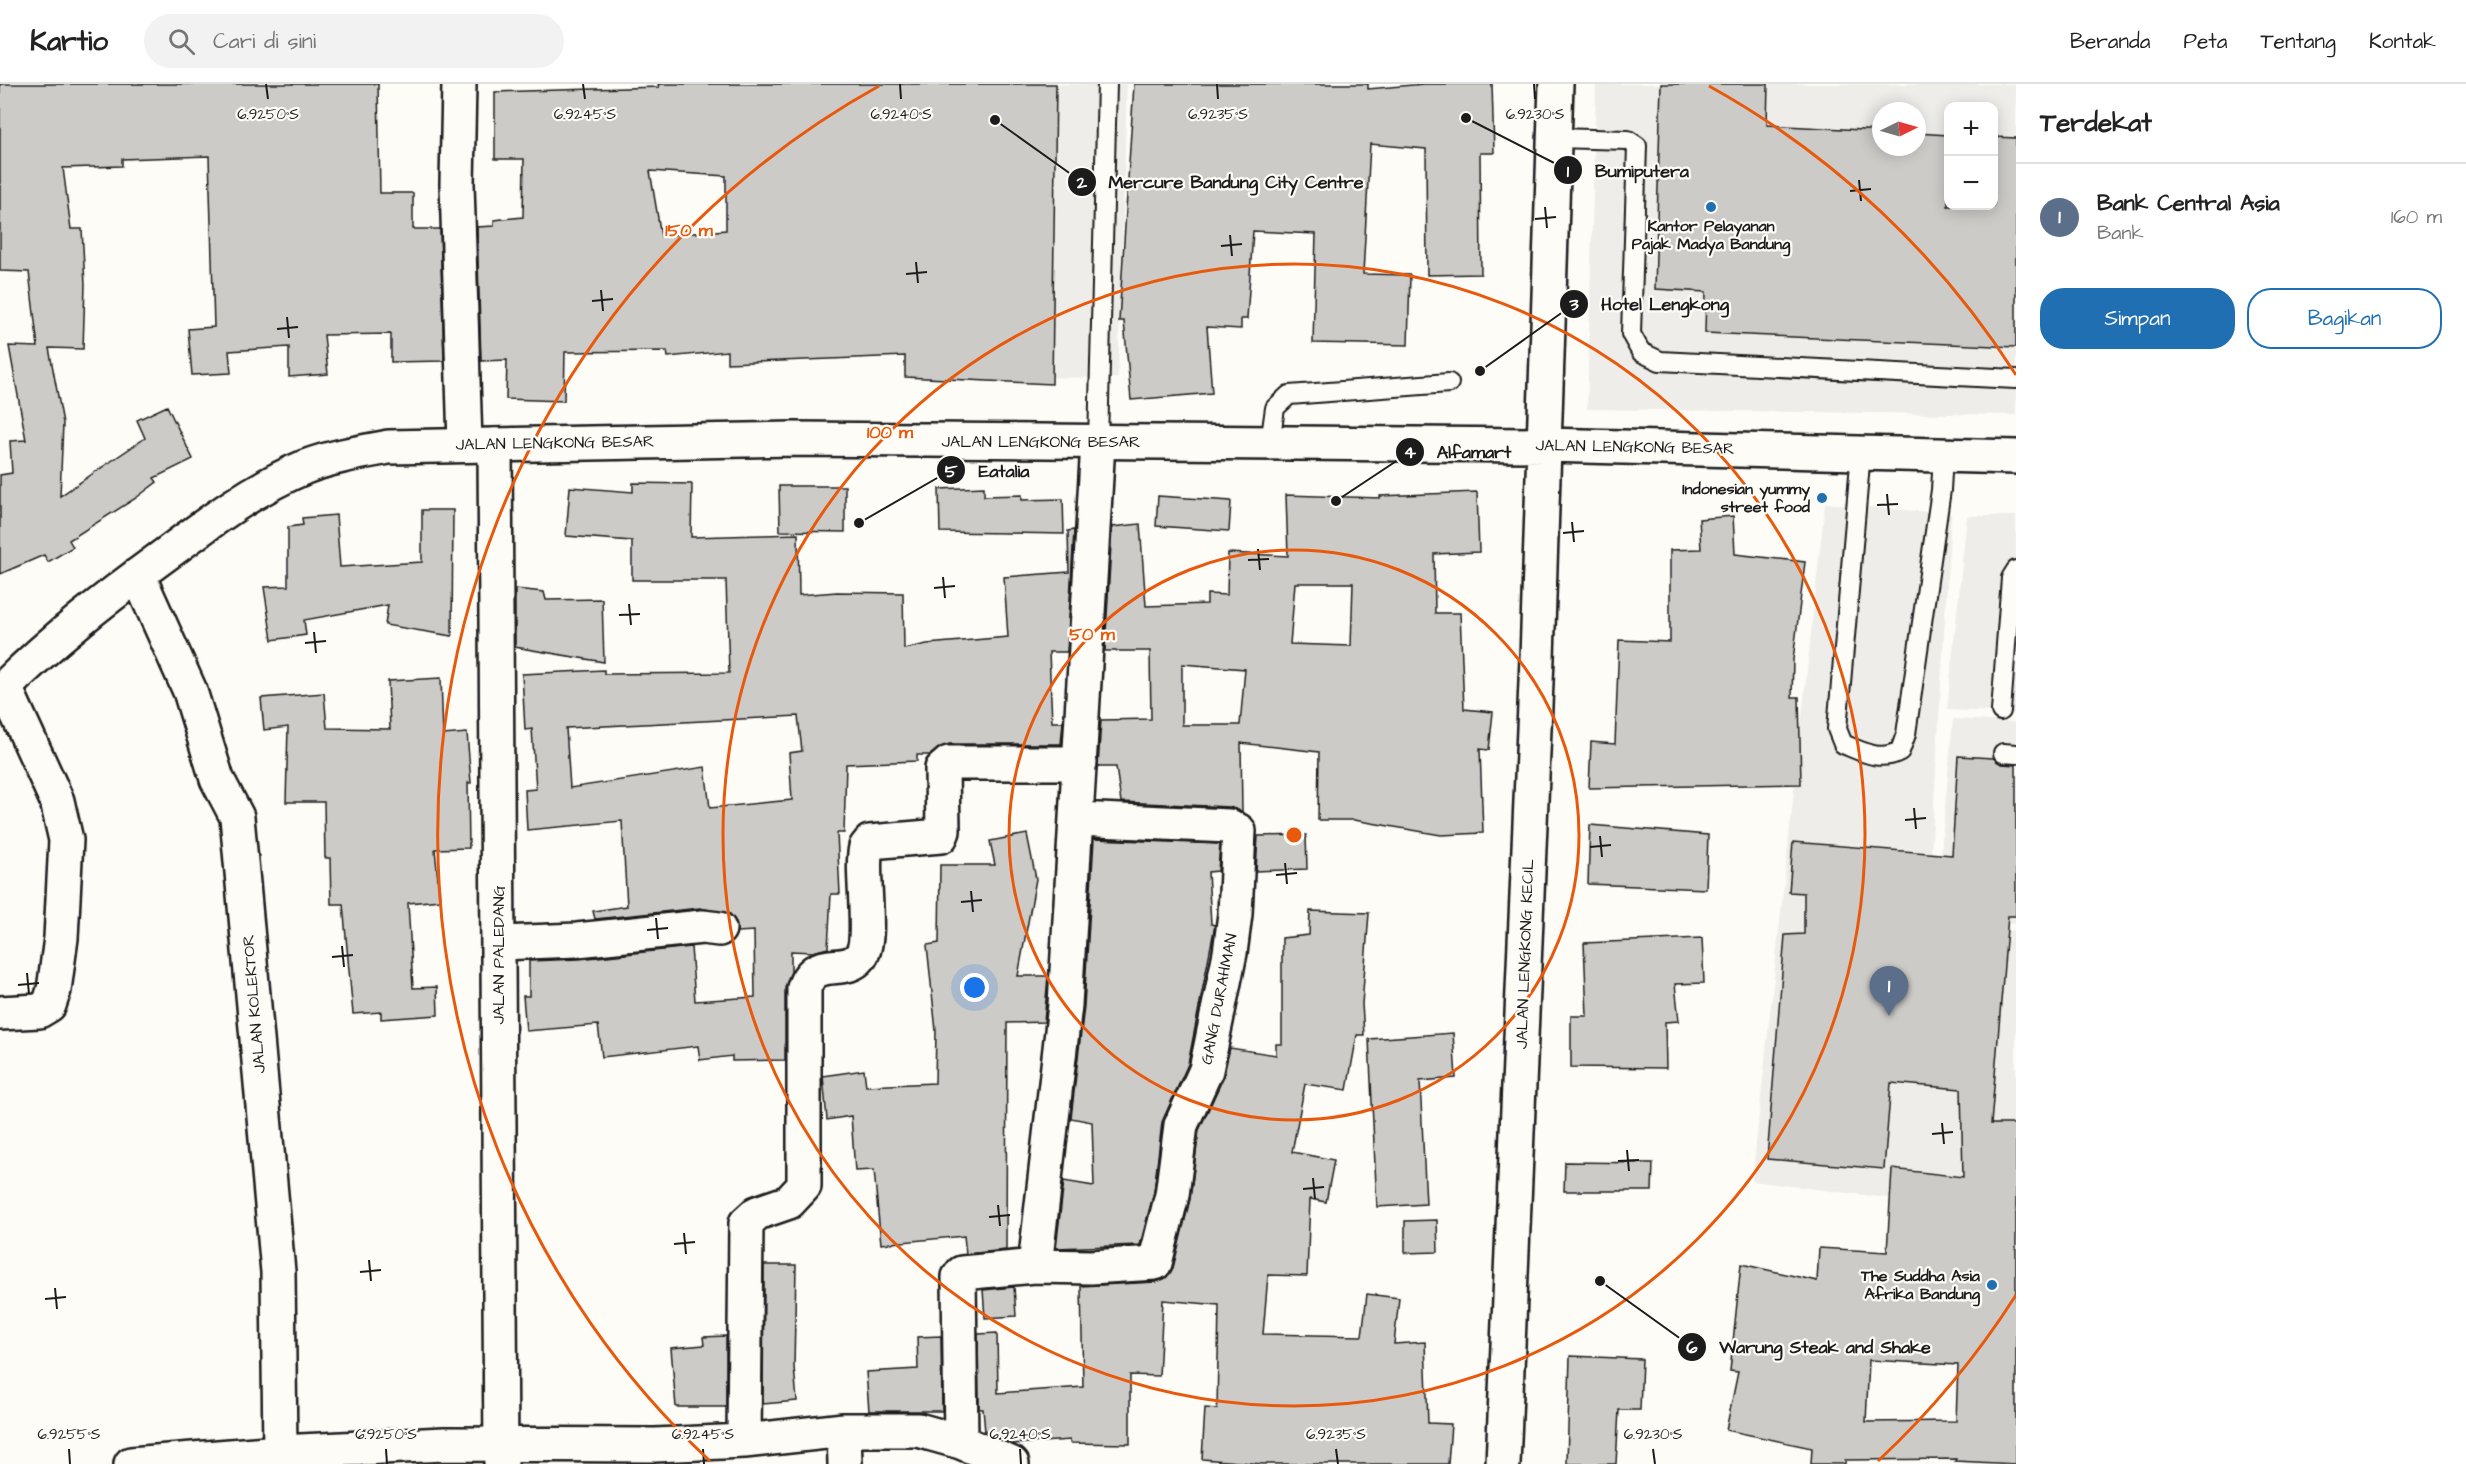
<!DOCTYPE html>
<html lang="id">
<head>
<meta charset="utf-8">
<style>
	body { margin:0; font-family:"Architects Daughter",sans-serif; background:#f2f2f2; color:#222 }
	.controls { position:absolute; right:18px; top:18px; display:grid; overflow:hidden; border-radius:12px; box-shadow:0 3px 15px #0003 }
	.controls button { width:54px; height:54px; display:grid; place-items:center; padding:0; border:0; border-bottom:2px solid #e0e0e0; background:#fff; color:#222; font:30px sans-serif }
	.compass { position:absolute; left:1872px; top:18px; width:54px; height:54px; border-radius:50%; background:#fff; box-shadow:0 3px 15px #0003; rotate:85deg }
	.you { position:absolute; left:975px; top:904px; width:21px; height:21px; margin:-15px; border:4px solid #fff; border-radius:50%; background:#1a73e8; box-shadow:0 0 0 9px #1a73e833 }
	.badge { display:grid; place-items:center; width:39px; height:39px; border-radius:50%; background:#1f6fb2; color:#fff; font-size:20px; font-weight:700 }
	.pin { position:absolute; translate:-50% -50px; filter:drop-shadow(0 2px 3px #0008) }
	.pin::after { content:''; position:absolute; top:32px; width:21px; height:18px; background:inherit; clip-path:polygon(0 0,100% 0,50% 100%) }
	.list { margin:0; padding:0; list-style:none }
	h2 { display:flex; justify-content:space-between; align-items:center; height:78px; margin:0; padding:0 24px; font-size:26px }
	h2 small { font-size:20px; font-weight:400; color:#767676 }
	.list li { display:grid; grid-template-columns:39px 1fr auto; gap:18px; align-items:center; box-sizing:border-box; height:108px; padding:0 24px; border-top:2px solid #e0e0e0 }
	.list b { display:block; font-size:22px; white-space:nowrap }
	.list p { margin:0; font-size:20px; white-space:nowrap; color:#767676 }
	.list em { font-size:20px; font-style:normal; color:#767676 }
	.actions { display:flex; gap:12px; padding:18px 24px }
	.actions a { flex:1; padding:14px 0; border:2px solid #1f6fb2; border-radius:24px; text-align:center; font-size:21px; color:#1f6fb2 }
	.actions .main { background:#1f6fb2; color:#fff }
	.icon { flex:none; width:33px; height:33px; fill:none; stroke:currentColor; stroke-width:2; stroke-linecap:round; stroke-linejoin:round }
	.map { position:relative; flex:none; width:2016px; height:1380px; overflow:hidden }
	header { display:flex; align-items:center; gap:36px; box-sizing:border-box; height:84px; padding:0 30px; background:#fff; border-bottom:2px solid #e0e0e0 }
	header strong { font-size:28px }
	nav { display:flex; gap:33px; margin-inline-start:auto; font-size:21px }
	.search { width:420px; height:54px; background:#f2f2f2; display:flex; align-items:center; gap:15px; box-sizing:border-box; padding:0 21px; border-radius:33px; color:#767676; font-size:22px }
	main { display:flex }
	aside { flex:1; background:#fff }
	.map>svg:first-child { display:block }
	.built { fill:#eeede9; fill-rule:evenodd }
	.building { fill:#cccbc8; stroke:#1c1c1c; stroke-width:1.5; fill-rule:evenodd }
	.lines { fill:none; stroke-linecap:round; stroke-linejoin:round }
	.lane-casing { stroke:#1c1c1c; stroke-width:22 }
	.street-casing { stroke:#1c1c1c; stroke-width:38 }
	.secondary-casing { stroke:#1c1c1c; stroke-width:38 }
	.lane { stroke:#fdfcf7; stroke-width:18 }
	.street { stroke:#fdfcf7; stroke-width:33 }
	.secondary { stroke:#fdfcf7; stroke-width:33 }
	.ticks { fill:none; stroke:#1c1c1c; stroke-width:2 }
	.ring { fill:none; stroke:#e8590c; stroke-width:3 }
	.poi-dot { fill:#1f6fb2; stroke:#fdfcf7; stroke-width:2 }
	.labels { text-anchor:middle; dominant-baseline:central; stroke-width:4.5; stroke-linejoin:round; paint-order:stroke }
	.poi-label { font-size:16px; font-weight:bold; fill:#1c1c1c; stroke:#fdfcf7; text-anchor:end }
	.street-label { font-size:16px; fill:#1c1c1c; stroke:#fdfcf7 }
	.ticks-label { font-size:15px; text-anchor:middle; fill:#1c1c1c; stroke:#fdfcf7; stroke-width:4.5; stroke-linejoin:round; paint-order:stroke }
	.centre { fill:#e8590c; stroke:#fdfcf7; stroke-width:3 }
	.ring-label { font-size:18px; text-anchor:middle; font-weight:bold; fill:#e8590c; stroke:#fdfcf7; stroke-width:4.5; stroke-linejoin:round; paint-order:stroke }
	.leader { fill:none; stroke:#1c1c1c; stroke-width:2 }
	.callout-dot { fill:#1c1c1c; stroke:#fdfcf7; stroke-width:2 }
	.mark-label { font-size:18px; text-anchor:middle; font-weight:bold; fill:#fff }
	.callout-label { font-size:18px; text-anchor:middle; font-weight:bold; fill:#1c1c1c; stroke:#fdfcf7; stroke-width:4.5; stroke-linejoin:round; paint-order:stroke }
</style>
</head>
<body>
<header>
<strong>Kartio</strong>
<div class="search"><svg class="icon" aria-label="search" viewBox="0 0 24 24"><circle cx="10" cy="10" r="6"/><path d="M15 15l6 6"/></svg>Cari di sini</div>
<nav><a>Beranda</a><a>Peta</a><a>Tentang</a><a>Kontak</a></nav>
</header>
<main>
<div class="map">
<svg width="2016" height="1380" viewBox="0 0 2016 1380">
	<rect width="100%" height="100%" fill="#fdfcf7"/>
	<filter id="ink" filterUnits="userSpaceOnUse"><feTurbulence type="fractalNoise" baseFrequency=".0167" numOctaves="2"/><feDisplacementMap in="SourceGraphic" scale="12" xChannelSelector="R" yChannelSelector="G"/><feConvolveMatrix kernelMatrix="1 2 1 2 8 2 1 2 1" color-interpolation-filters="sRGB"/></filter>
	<g filter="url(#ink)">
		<path class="built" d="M 909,0 L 1127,0 L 1118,294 L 907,292 Z
			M 1596,0 L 2016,0 L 2016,331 L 1587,325 ZM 1948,22 L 1994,22 L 1994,122 L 1948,122 ZM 1881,27 L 1917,27 L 1917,63 L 1881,63 Z
			M 1825,419 L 1951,430 L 1927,840 L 2016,847 L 2016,1130 L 1752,1097 Z
			M 1967,432 L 2016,432 L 2016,629 L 1947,626 Z
			M 1953,635 L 2016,638 L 2016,840 L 1935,835 Z"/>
		<path class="building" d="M 0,0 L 378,0 L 380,109 L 413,109 L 413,145 L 440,145 L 444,277 L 391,278 L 391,250 L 324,251 L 328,290 L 289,293 L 289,263 L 229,267 L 231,289 L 192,291 L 188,245 L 214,243 L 209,72 L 122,75 L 122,82 L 63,84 L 71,145 L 82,145 L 85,201 L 83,265 L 49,264 L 63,339 L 60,412 L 145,354 L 137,336 L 167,322 L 193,375 L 154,394 L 157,398 L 136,414 L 69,456 L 73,463 L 48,478 L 44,471 L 0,490 L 0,391 L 12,389 L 10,357 L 26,356 L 9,262 L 38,263 L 29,188 L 0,187 Z
			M 658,0 L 1056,0 L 1052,300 L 905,293 L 905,272 L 727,279 L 727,267 L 668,273 L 667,267 L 565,268 L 564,317 L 506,315 L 507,276 L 481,277 L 477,143 L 494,142 L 494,136 L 523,133 L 524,75 L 495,75 L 495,8 L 659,3 ZM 650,87 L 726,92 L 726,146 L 661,152 Z
			M 1134,0 L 1368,0 L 1368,5 L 1424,0 L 1492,0 L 1494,69 L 1480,69 L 1481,190 L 1427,191 L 1426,65 L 1370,60 L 1363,190 L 1410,191 L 1408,261 L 1313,259 L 1316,150 L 1253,147 L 1247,235 L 1241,235 L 1241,245 L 1207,243 L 1212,309 L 1131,316 L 1124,237 L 1119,237 Z
			M 1661,0 L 1768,0 L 1767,41 L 1881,47 L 1881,63 L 1917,63 L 1917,49 L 1948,51 L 1948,122 L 1994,122 L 1994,53 L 2016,54 L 2016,263 L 1705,249 L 1706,208 L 1655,205 Z
			M 633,399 L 692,400 L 691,453 L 798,450 L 799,511 L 837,508 L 903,509 L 904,565 L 927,560 L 1008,553 L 1004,493 L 1069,488 L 1068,447 L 1074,446 L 1067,568 L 1049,568 L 1052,638 L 1063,638 L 1061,660 L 949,660 L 930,671 L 917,671 L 917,677 L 846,680 L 844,749 L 837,749 L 840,810 L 831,810 L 828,864 L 813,868 L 791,867 L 791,888 L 785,904 L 785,976 L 732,977 L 732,972 L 700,976 L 698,962 L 602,973 L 598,941 L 526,947 L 523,912 L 529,912 L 529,877 L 579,875 L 691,863 L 695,917 L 755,913 L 754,847 L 737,848 L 736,838 L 730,830 L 700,824 L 595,835 L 593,827 L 627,822 L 622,737 L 527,746 L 525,706 L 536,705 L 532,645 L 525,646 L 522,590 L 604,586 L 604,590 L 729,589 L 726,496 L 632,496 L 632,457 L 566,452 L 570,403 L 633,408 ZM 798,632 L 802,667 L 789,669 L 792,716 L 710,724 L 705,683 L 570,704 L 566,644 Z
			M 779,402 L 845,402 L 845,448 L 780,447 Z
			M 984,403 L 984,412 L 1022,411 L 1022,416 L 1063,415 L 1064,450 L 940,448 L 939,405 Z
			M 1477,408 L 1479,468 L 1434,470 L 1435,529 L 1460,529 L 1464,625 L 1493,628 L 1489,666 L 1480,665 L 1483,749 L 1441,751 L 1354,736 L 1318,736 L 1319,668 L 1241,659 L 1242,728 L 1230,723 L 1121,718 L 1116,683 L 1098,683 L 1101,636 L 1151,635 L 1150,567 L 1105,567 L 1112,443 L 1140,440 L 1146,522 L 1207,520 L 1207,510 L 1227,511 L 1228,469 L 1288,472 L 1286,411 L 1380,414 L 1380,412 ZM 1295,499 L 1353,499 L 1351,562 L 1290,560 ZM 1182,580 L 1245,585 L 1240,641 L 1182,641 Z
			M 1158,412 L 1231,417 L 1229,447 L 1156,442 Z
			M 422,426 L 453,426 L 452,552 L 385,541 L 388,521 L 304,536 L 306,551 L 272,556 L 264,503 L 288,502 L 288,443 L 303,441 L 302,434 L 336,431 L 340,483 L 422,478 Z
			M 1733,432 L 1735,470 L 1805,478 L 1793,576 L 1792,613 L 1799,613 L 1801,700 L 1589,704 L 1591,658 L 1615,660 L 1619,556 L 1670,558 L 1670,466 L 1701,465 L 1699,435 Z
			M 515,505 L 544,508 L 546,516 L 602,515 L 604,578 L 515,563 Z
			M 441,594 L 443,651 L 467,649 L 471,699 L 468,699 L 469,764 L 435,765 L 440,816 L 408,819 L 413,904 L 437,903 L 438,931 L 381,935 L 381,928 L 353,930 L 343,820 L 331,820 L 330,774 L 325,774 L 324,718 L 286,718 L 288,643 L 264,646 L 261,614 L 324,609 L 327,644 L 390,645 L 388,597 Z
			M 1958,672 L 1993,674 L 2002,680 L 2016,681 L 2016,832 L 2008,832 L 1991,1040 L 2016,1040 L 2016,1380 L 1955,1377 L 1956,1375 L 1845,1376 L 1845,1380 L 1811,1380 L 1812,1364 L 1726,1346 L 1738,1288 L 1730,1287 L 1741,1180 L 1817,1197 L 1819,1164 L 1887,1168 L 1892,1085 L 1963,1093 L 1961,1005 L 1891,999 L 1884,1085 L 1767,1075 L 1785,851 L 1804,850 L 1804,809 L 1789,808 L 1793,758 L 1952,771 ZM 1869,1276 L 1958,1281 L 1956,1337 L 1866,1338 Z
			M 1590,741 L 1708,751 L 1706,805 L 1588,800 Z
			M 1027,750 L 1036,795 L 1018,892 L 1048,892 L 1044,938 L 1007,939 L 1006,1166 L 966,1170 L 964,1152 L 881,1160 L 874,1086 L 855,1087 L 851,1032 L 827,1036 L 823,992 L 864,986 L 866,1002 L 935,999 L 936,947 L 927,861 L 939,859 L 940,781 L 995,781 L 990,757 Z
			M 1306,751 L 1307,785 L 1256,787 L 1258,752 Z
			M 1094,755 L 1220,760 L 1218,787 L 1208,788 L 1211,840 L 1215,841 L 1188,980 L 1162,1038 L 1154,1108 L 1140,1161 L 1056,1164 L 1064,1097 L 1094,1102 L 1092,1038 L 1071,1034 L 1084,922 Z
			M 1310,827 L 1369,829 L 1362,920 L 1364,951 L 1357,951 L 1347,1006 L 1305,1000 L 1292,1068 L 1334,1076 L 1326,1118 L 1310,1115 L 1307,1192 L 1268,1191 L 1263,1250 L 1362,1252 L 1367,1210 L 1399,1214 L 1394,1260 L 1425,1258 L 1428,1339 L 1451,1340 L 1448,1380 L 1263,1380 L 1202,1375 L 1205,1324 L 1217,1325 L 1219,1221 L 1163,1216 L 1159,1292 L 1130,1291 L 1130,1360 L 1070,1359 L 1070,1356 L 1013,1360 L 985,1348 L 983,1325 L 979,1325 L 978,1250 L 997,1249 L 998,1309 L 1083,1303 L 1081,1202 L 1156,1198 L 1166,1194 L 1173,1184 L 1190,1115 L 1199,1046 L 1223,994 L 1230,964 L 1276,971 L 1276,960 L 1282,960 L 1282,854 L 1309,851 Z
			M 1702,854 L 1704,899 L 1675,900 L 1679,937 L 1665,938 L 1666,984 L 1571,983 L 1571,932 L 1587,932 L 1584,859 Z
			M 1453,949 L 1456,994 L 1420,997 L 1426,1120 L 1377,1123 L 1369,955 Z
			M 1565,1078 L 1653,1079 L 1652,1107 L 1564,1107 Z
			M 1437,1136 L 1438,1168 L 1405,1169 L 1405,1137 Z
			M 764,1181 L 796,1181 L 794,1283 L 797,1317 L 763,1320 Z
			M 1014,1203 L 1016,1232 L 985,1234 L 983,1206 Z
			M 726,1252 L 726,1323 L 676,1323 L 671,1264 L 704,1261 L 703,1253 Z
			M 941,1252 L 942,1327 L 869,1327 L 866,1288 L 918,1285 L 917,1253 Z
			M 1570,1272 L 1642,1275 L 1640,1326 L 1619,1326 L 1616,1380 L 1567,1380 Z"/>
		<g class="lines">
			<g class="lane-casing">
				<path id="lane" d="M 1555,54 L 1628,56 L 1637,62 L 1631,250 L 1641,268 L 1660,277 L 2016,295
					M 1098,359 L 1107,0
					M 1270,359 L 1275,324 L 1289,311 L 1449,299
					M 1861,368 L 1837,645 L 1843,660 C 1863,668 1880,678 1900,667 L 1906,650 L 1941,406 L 1943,371
					M 2001,627 L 2011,494 L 2016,486
					M 2003,669 L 2016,670"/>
			</g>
			<g class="street-casing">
				<path id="street" d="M 459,0 L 457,100 L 465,360
					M 495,361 L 501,1380
					M 138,491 L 190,607 L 217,695 L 237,733 L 278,1188 L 280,1368
					M 1077,735 L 1229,742 L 1239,747 L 1235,830 L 1230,869 L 1206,986 L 1181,1041 L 1172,1111 L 1155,1179 L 1091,1183 L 1035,1182 L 1065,921 L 1098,359
					M 499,859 L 577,856 L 702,843 L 719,845
					M 0,929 L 39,927 L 49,921 L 54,906 L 61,854 L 66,756 L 57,717 L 5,603
					M 844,1346 L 845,1380
					M 744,1357 L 746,1139 L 757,1129 L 789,1118 L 804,1102 L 804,904 C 815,870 845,892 860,873 C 874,857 860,788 866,763 L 870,758 L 941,752 L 943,747 L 942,685 L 949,679 L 1080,679
					M 961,1358 L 959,1193 L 962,1189 L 1035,1182
					M 131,1380 L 280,1368 L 444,1360 L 655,1361 L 744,1357 L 844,1346 L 918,1346 L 961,1358 L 1012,1380"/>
			</g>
			<g class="secondary-casing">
				<path id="secondary" d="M 0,608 C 51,556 110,511 169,468 C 212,436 255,404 305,383 C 331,373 361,368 389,363 L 792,355 L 1545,361 L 2016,373
					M 1503,1380 L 1537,574 L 1556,0"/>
			</g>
			<use href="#lane" class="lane"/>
			<use href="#street" class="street"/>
			<use href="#secondary" class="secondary"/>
		</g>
	</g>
	<path class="ticks" d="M 266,0 L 268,15M 583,0 L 585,15M 900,0 L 901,15M 1217,0 L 1218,15M 1534,0 L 1535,15M 1859,96 L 1861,117M 1850,107 L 1871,105M 1545,123 L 1547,144M 1535,135 L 1556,133M 1230,151 L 1232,172M 1221,162 L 1242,160M 916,178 L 918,199M 906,190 L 927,188M 601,206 L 603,227M 592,217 L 613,215M 287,233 L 289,254M 277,245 L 298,243M 1887,410 L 1889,431M 1877,421 L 1898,420M 1572,438 L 1574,458M 1563,449 L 1584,447M 1258,465 L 1260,486M 1248,476 L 1269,475M 943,493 L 945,514M 934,504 L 955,502M 629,520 L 631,541M 619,531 L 640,530M 314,548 L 316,569M 305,559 L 326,557M 1914,724 L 1916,745M 1905,736 L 1926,734M 1600,752 L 1602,773M 1590,763 L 1611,761M 1285,779 L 1287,800M 1276,791 L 1297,789M 971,807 L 973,828M 961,818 L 982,816M 656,834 L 658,855M 647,846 L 668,844M 342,862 L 344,883M 332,873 L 353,871M 27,889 L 29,910M 18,901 L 39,899M 1942,1039 L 1944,1060M 1932,1050 L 1953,1048M 1627,1066 L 1629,1087M 1618,1077 L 1639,1076M 1313,1094 L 1315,1115M 1303,1105 L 1324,1103M 998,1121 L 1000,1142M 989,1133 L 1010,1131M 684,1149 L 686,1170M 674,1160 L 695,1158M 369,1176 L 371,1197M 360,1188 L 381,1186M 55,1204 L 57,1225M 45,1215 L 66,1213M 69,1365 L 70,1380M 386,1365 L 387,1380M 703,1365 L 704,1380M 1020,1365 L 1021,1380M 1336,1365 L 1338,1380M 1653,1365 L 1655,1380"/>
	<g class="ring">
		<circle cx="1294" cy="751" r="285"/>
		<circle cx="1294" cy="751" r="571"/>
		<path d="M2016 1211A856 856 0 0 1 1878 1377M710 1377A856 856 0 0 1 879 2M1709 2A856 856 0 0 1 2016 291"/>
	</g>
	<g class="poi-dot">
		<circle cx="1711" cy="123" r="6"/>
		<circle cx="1822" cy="414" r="6"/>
		<circle cx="1992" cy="1201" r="6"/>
	</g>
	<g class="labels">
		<g class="poi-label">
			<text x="1711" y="142" text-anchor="middle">Kantor Pelayanan<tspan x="1711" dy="18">Pajak Madya Bandung</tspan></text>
			<text x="1810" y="405">Indonesian yummy<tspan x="1810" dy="18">street food</tspan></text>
			<text x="1980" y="1192">The Suddha Asia<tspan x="1980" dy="18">Afrika Bandung</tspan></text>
		</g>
		<g class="street-label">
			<text x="1041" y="358">JALAN LENGKONG BESAR</text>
			<text transform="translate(555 359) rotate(-1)">JALAN LENGKONG BESAR</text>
			<text transform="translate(1635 363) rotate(1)">JALAN LENGKONG BESAR</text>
			<text transform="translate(1525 870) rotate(-88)">JALAN LENGKONG KECIL</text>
			<text transform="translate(499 871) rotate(-90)">JALAN PALEDANG</text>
			<text transform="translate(1219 915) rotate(-79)">GANG DURAHMAN</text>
			<text transform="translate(254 920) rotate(-95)">JALAN KOLEKTOR</text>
		</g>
	</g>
	<g class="ticks-label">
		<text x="268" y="35">6.9250°S</text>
		<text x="585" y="35">6.9245°S</text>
		<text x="901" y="35">6.9240°S</text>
		<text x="1218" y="35">6.9235°S</text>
		<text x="1535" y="35">6.9230°S</text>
		<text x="69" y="1355">6.9255°S</text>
		<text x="386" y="1355">6.9250°S</text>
		<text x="703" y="1355">6.9245°S</text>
		<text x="1020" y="1355">6.9240°S</text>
		<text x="1336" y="1355">6.9235°S</text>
		<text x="1653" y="1355">6.9230°S</text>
	</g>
	<circle cx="1294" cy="751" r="9" class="centre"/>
	<g class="ring-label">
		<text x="689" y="152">150 m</text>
		<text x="890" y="354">100 m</text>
		<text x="1092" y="556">50 m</text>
	</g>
	<path class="leader" d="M1466 34L1568 86M995 36L1082 98M1480 287L1574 220M1336 417L1410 368M859 439L951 386M1600 1197L1692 1263"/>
	<g class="callout-dot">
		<circle cx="1466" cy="34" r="6"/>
		<circle cx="995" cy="36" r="6"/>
		<circle cx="1480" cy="287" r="6"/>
		<circle cx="1336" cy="417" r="6"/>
		<circle cx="859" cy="439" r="6"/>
		<circle cx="1600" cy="1197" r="6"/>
		<circle cx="1568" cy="86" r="15"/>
		<circle cx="1082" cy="98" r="15"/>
		<circle cx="1574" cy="220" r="15"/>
		<circle cx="1410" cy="368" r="15"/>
		<circle cx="951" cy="386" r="15"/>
		<circle cx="1692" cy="1263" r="15"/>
	</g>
	<g class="mark-label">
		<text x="1568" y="93">1</text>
		<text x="1082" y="104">2</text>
		<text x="1574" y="226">3</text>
		<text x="1410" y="374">4</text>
		<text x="951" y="393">5</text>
		<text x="1692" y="1269">6</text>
	</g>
	<g class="callout-label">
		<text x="1642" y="93">Bumiputera</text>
		<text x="1236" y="104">Mercure Bandung City Centre</text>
		<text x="1665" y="226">Hotel Lengkong</text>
		<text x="1474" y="374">Alfamart</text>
		<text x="1004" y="393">Eatalia</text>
		<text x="1825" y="1269">Warung Steak and Shake</text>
	</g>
</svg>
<div class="controls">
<button>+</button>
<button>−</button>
</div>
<svg class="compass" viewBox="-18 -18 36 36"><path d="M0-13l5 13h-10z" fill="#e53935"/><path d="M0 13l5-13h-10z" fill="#767676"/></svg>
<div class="you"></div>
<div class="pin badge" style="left:1889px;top:932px;background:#5c6f8a">1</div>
</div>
<aside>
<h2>Terdekat<small></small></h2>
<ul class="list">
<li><span class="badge" style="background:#5c6f8a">1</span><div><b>Bank Central Asia</b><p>Bank</p></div><em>160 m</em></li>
</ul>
<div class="actions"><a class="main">Simpan</a><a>Bagikan</a></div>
</aside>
</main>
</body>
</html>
